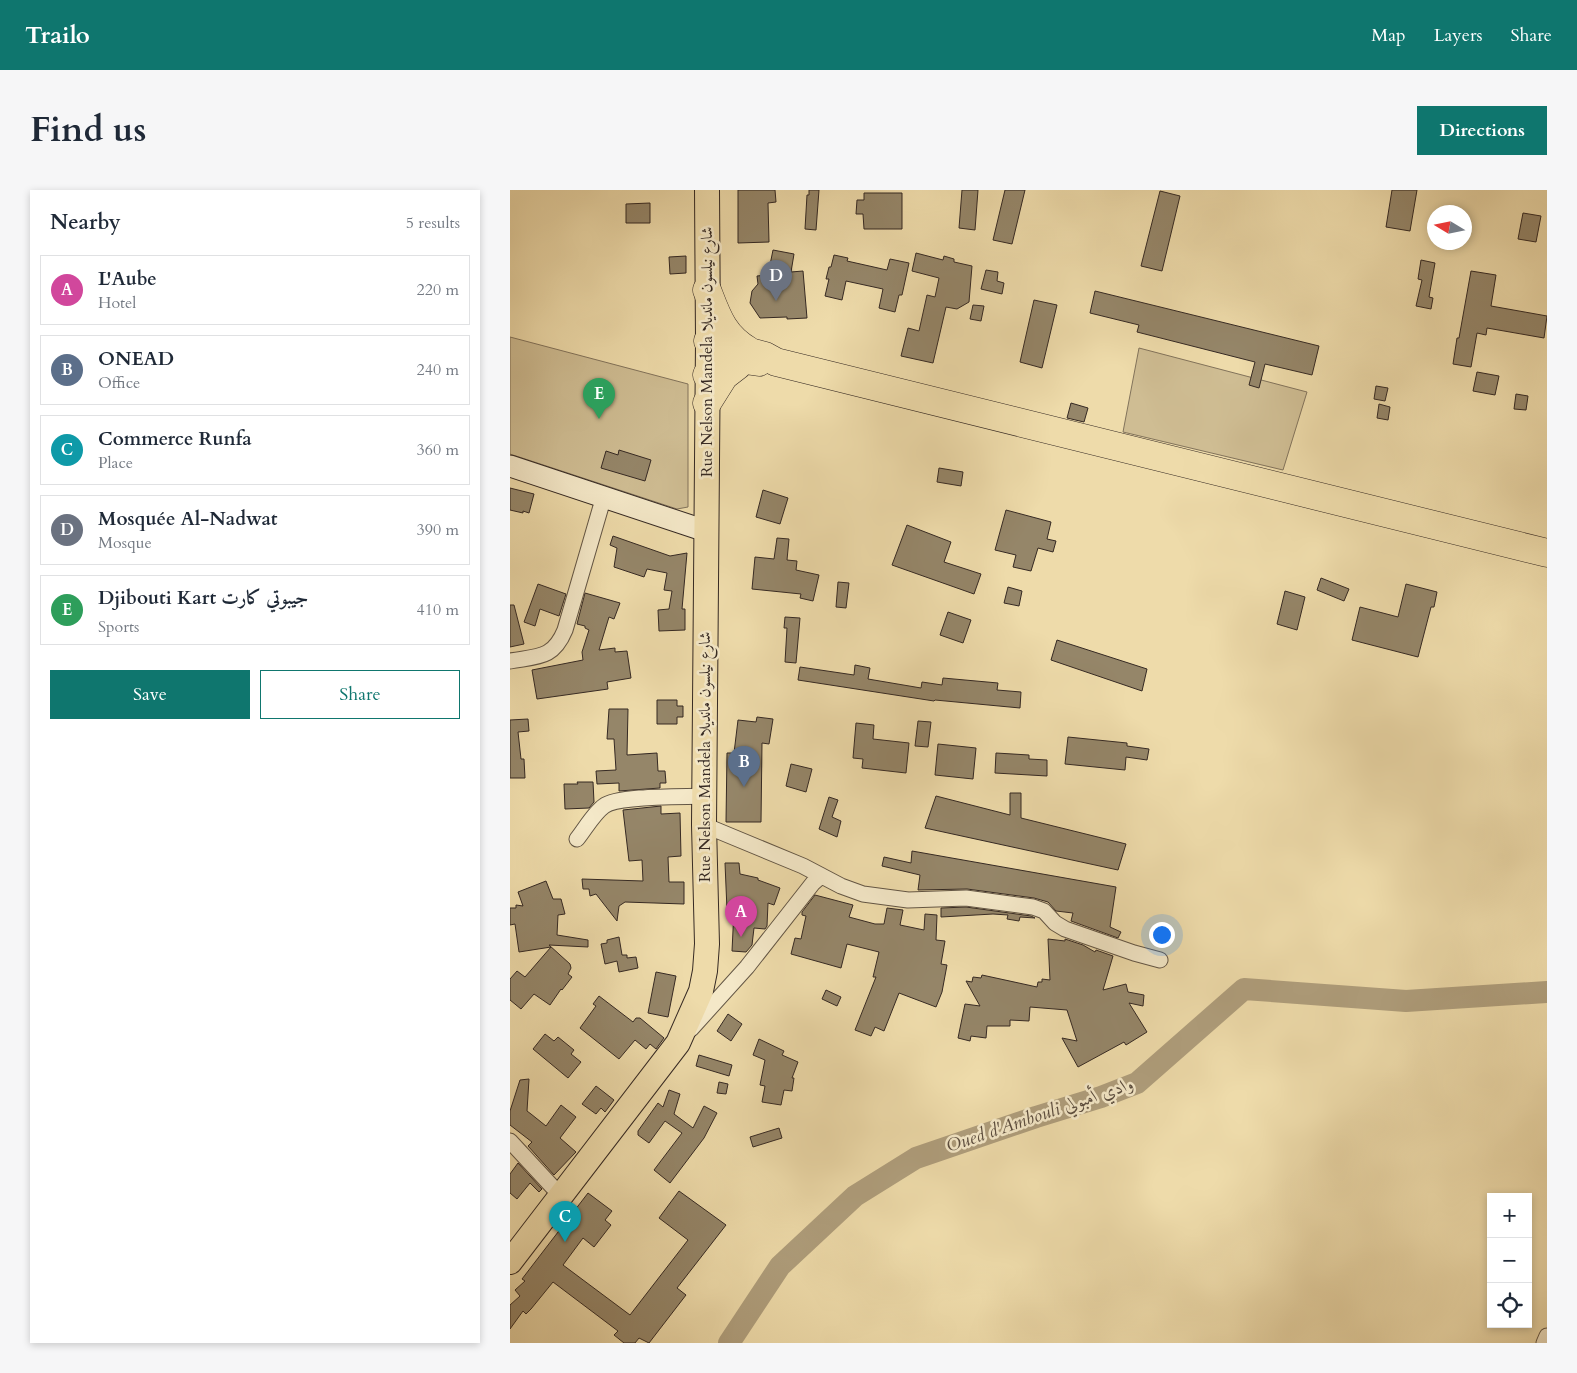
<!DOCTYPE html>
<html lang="en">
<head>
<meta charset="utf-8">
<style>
	body { margin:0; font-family:Cardo,Amiri,serif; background:#f6f6f7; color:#1f2937 }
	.controls { position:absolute; right:15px; bottom:15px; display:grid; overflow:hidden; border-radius:0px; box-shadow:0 2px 8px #0003 }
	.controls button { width:45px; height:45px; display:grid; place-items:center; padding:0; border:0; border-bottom:1px solid #e0e1e3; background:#fff; color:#1f2937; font:25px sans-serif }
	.compass { position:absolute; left:917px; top:15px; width:45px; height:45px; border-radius:50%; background:#fff; box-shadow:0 2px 8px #0003; rotate:280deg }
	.you { position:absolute; left:651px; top:744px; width:18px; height:18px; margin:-12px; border:4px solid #fff; border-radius:50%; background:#1a73e8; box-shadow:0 0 0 8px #1a73e833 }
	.badge { display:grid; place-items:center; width:32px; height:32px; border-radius:50%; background:#0f766e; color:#fff; font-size:16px; font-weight:700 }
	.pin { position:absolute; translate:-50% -41px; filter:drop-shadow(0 1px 2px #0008) }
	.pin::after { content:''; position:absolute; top:26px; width:18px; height:15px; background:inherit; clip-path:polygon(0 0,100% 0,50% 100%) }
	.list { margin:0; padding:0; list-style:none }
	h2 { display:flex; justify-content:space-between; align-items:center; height:65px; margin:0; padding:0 20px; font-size:21px }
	h2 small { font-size:16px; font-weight:400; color:#747a83 }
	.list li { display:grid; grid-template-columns:32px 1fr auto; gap:15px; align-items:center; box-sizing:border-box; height:70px; margin:0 10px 10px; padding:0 10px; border:1px solid #e0e1e3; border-radius:0px }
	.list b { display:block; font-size:19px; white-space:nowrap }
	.list p { margin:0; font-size:16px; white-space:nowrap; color:#747a83 }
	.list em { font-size:16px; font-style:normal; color:#747a83 }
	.actions { display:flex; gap:10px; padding:15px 20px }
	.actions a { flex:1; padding:11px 0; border:1px solid #0f766e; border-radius:0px; text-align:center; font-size:18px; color:#0f766e }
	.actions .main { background:#0f766e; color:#fff }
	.icon { flex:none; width:28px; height:28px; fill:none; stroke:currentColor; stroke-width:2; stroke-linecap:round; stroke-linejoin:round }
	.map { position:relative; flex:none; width:1037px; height:1153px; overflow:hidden; border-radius:0px }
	header { display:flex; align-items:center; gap:30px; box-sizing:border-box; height:70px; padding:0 25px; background:#0f766e; color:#fff }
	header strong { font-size:24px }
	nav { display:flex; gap:28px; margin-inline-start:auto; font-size:18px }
	.intro { display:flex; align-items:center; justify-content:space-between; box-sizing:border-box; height:120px; padding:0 30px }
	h1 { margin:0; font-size:35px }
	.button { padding:12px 22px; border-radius:0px; background:#0f766e; color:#fff; font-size:18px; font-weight:700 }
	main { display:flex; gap:30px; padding:0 30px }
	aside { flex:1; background:#fff; border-radius:0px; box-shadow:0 2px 8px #0003 }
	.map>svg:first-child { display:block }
	.green { fill:#cfbd93; stroke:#82735b }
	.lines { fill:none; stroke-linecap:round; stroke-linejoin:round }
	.river { stroke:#af9e7c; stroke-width:22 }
	.building { fill:#958669; stroke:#352923 }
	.street-casing { stroke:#635645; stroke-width:17 }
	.secondary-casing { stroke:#352923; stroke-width:23 }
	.primary-casing { stroke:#352923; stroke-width:26 }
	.highway-casing { stroke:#352923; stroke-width:29 }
	.street { stroke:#f4e8c8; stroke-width:15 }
	.secondary { stroke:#f4e8c8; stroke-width:21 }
	.primary { stroke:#eedbaa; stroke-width:24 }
	.highway { stroke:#eedbaa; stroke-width:28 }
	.labels { text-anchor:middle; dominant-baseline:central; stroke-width:5; stroke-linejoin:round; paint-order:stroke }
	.street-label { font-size:16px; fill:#352923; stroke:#f4e8c8 }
	.water-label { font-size:18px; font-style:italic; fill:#5a4c3e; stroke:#f4e8c8 }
</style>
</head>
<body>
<header>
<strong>Trailo</strong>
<nav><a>Map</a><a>Layers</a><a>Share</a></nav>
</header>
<div class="intro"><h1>Find us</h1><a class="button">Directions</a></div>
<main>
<aside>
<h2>Nearby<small>5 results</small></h2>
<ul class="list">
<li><span class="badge" style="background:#d1479c">A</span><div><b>L'Aube</b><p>Hotel</p></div><em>220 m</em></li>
<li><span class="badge" style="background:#5c6f8a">B</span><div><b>ONEAD</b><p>Office</p></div><em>240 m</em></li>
<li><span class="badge" style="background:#0f9aa8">C</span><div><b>Commerce Runfa</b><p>Place</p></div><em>360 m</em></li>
<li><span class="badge" style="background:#6b7280">D</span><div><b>Mosquée Al-Nadwat</b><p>Mosque</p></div><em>390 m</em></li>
<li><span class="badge" style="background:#2e9e5b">E</span><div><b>Djibouti Kart جيبوتي كارت</b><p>Sports</p></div><em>410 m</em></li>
</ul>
<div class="actions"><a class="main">Save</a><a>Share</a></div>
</aside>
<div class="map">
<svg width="1037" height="1153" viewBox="0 0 1037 1153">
	<rect width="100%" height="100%" fill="#eedbaa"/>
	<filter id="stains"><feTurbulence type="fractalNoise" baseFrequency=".004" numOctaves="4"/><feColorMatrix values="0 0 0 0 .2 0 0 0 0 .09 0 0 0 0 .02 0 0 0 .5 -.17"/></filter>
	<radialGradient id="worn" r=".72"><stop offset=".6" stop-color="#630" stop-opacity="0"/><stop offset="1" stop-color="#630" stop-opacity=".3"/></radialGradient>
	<path class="green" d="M 0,147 L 178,194 L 178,317 L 167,319 L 0,264 Z
		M 629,158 L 797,202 L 773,280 L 613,242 Z"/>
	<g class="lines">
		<path class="river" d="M 219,1153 L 270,1076 L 345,1006 L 406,968 L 526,927 L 591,907 L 627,893 L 734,799 L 896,811 L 1037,802"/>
	</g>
	<path class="building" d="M 228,0 L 265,0 L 266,12 L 258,13 L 259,52 L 228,53 Z
		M 299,0 L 309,0 L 306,40 L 295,39 L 297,5 L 299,5 Z
		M 452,0 L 468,0 L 465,40 L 449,38 Z
		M 495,0 L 515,0 L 502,54 L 483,50 Z
		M 882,0 L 907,0 L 900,41 L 876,37 Z
		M 650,1 L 670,6 L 652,81 L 631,76 Z
		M 354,3 L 392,3 L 392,39 L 354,39 L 353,24 L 346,24 L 347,10 L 354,10 Z
		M 140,13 L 140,33 L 116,33 L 116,14 Z
		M 1013,23 L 1031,26 L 1026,52 L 1008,49 Z
		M 263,60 L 284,64 L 281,82 L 293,81 L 297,128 L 277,129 L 277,127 L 250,128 L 240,113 L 242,101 L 248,94 L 247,86 L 258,85 Z
		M 406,63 L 433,70 L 434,66 L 444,69 L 444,72 L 462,76 L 459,112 L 447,119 L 436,117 L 423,173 L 391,166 L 398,138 L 409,141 L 417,105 L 425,107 L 429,88 L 402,81 Z
		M 324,65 L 338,68 L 337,71 L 377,80 L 380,69 L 399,73 L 392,105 L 389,105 L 385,122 L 369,118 L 373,99 L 336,91 L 332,110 L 315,106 L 319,89 L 316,89 L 319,77 L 321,77 Z
		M 176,66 L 176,83 L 160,84 L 159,67 Z
		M 911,70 L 925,73 L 919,107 L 923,108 L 921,119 L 906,116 L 912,90 L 908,89 Z
		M 476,80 L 488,82 L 487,91 L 494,93 L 492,104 L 471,99 Z
		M 961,81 L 986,85 L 981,116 L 1037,126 L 1034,148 L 977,138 L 976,145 L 967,143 L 961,177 L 943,174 L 947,148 L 949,148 Z
		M 585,101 L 809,156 L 802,185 L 755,174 L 749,198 L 739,195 L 745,172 L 627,142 L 629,135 L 580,123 Z
		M 524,110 L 547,115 L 532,178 L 510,172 Z
		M 463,115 L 474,116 L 471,131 L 460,129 Z
		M 967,182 L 989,186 L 985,205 L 963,201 Z
		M 866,196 L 878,198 L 875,211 L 864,209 Z
		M 1006,204 L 1018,206 L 1016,220 L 1004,219 Z
		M 561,213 L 578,218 L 574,232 L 557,228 Z
		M 869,214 L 880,217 L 878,230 L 867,228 Z
		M 109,260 L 141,270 L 135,291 L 91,278 L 96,261 L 108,265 Z
		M 429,278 L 453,282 L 451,296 L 427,292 Z
		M 0,298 L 24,304 L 19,323 L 13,321 L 13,323 L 0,320 Z
		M 253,300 L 278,308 L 270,334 L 246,327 Z
		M 496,320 L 541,332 L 537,349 L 546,351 L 543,362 L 528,358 L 521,381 L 503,377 L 506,365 L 485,360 Z
		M 397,335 L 441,352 L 434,372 L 471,384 L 464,404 L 382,375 Z
		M 103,346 L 160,366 L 177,363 L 172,419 L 175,419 L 175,440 L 149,441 L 148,420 L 159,419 L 162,401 L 154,400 L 157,383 L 137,379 L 134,387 L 104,377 L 107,358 L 100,355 Z
		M 267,348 L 279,349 L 277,370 L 287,371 L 286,380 L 309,385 L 303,411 L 290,408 L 291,404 L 242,399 L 245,367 L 264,369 Z
		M 811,388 L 839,399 L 834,411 L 807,400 Z
		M 328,392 L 339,393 L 336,418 L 326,417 Z
		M 28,394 L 56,404 L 49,426 L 30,419 L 25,436 L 14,432 Z
		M 896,394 L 927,402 L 924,417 L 921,417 L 908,467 L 842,450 L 850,417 L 888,427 Z
		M 498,397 L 512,401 L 509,416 L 494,413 Z
		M 775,401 L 795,407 L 787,440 L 767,434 Z
		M 75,403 L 110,413 L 104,429 L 99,427 L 89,460 L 105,458 L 105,462 L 117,461 L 121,488 L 97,492 L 98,499 L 27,509 L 22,480 L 73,470 L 72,462 L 79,440 L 75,438 L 75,436 L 67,434 Z
		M 0,415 L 4,415 L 14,454 L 0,457 Z
		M 438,422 L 461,430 L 453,453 L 430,445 Z
		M 275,427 L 290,428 L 286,473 L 275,472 L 277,438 L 274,438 Z
		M 547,450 L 637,479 L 632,501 L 541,470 Z
		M 345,475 L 360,478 L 358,489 L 411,498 L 412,492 L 432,495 L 433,488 L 488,493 L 487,500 L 511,502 L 510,518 L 425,510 L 424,511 L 288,490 L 290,477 L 344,485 Z
		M 147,510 L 167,510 L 167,516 L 173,516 L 173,527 L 167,527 L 167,534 L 147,534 Z
		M 99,519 L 118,519 L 117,565 L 147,563 L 148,581 L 155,581 L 156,593 L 150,593 L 150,598 L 109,601 L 109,593 L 87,594 L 86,581 L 106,580 L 104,549 L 97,549 Z
		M 247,527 L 263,529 L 259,554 L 252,553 L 251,632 L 216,632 L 217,563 L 224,563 L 228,530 L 246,532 Z
		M 18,529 L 19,541 L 8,542 L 11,569 L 14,569 L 15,588 L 0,588 L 0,530 Z
		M 408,531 L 421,532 L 418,557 L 405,556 Z
		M 346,533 L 364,535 L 363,549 L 399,553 L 396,583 L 352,578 L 353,569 L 343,568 Z
		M 558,547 L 617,553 L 617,556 L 639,559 L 637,570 L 616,567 L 615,580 L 555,574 Z
		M 428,554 L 466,558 L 463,589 L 425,585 Z
		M 486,563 L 519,565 L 519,569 L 537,570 L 537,586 L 485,583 Z
		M 281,574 L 302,579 L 296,602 L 276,596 Z
		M 67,592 L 83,592 L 84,612 L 79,618 L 55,619 L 54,594 L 68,594 Z
		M 500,603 L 511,603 L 511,628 L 616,654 L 608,680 L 415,638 L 426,606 L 500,625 Z
		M 319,607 L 328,610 L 322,627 L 331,631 L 327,647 L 309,639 Z
		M 151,616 L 151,624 L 170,623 L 171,666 L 158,667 L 159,692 L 174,692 L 174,714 L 115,712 L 109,716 L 107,731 L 86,704 L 80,706 L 79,699 L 73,699 L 72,689 L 133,691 L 132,670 L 119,671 L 113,620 Z
		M 402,661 L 606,697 L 600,737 L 611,742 L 608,748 L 561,731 L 563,723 L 546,721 L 538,712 L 524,708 L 457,699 L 408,700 L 410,685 L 372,676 L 374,667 L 401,673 Z
		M 215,673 L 229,673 L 230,684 L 248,688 L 248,690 L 270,698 L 264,715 L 258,713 L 257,736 L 255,739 L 244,738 L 242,755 L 236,762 L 222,761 L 224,720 L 217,720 Z
		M 36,691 L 43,709 L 51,709 L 55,724 L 48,725 L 47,745 L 78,750 L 78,757 L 39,755 L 60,774 L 61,778 L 58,784 L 62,787 L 52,800 L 51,799 L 40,815 L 24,804 L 11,819 L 0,810 L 0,789 L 7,781 L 15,787 L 41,757 L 9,762 L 5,734 L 0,735 L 0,718 L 6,718 L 6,715 L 13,716 L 8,702 Z
		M 305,705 L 343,715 L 339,727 L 365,734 L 374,734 L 377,718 L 393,720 L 390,735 L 414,740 L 415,724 L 427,725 L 426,750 L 435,751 L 431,774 L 437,775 L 432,802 L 426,817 L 389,803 L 374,841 L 365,837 L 361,846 L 345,840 L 366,787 L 363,787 L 369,762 L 337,754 L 331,778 L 281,764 L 285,748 L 291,749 L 296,726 L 292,725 L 292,722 Z
		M 456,717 L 521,726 L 525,728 L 510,727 L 509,731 L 497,729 L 498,725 L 483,724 L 431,727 L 431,718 Z
		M 109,747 L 112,765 L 117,765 L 117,768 L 126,767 L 128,778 L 109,782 L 107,771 L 95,774 L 91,754 L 97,753 L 97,750 Z
		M 538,749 L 555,751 L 555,749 L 573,755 L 585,762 L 586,760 L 603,766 L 593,800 L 616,794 L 618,802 L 634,805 L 633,816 L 619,813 L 637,842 L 616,855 L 614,852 L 568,877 L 552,848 L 567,851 L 557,820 L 520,817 L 519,831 L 500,830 L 500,836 L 477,836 L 476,848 L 461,846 L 460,851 L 448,848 L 455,814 L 470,816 L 456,791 L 462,792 L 463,787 L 471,788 L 472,785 L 527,797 L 528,792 L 532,792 L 532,789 L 540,790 Z
		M 146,782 L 166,786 L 158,827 L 138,823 Z
		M 316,800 L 331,807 L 327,816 L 312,809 Z
		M 89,806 L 123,832 L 126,828 L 130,828 L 154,848 L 146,859 L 140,854 L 136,859 L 125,850 L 109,869 L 70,838 L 86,816 L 83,814 Z
		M 218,824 L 232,834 L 221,851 L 207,841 Z
		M 35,844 L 44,851 L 48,847 L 64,860 L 61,864 L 71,872 L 58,888 L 23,859 Z
		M 249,849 L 274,861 L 272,865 L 288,872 L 282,888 L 284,888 L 282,901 L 274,900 L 271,915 L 252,912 L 255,896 L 250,895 L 255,870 L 243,865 Z
		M 189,865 L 222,875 L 219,886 L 186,876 Z
		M 19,889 L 17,921 L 21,924 L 36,936 L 51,915 L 66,927 L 50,948 L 66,962 L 44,985 L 18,956 L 22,952 L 0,935 L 0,921 L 10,890 Z
		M 209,892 L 218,894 L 216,904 L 207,903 Z
		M 86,896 L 104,910 L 95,922 L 91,918 L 86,924 L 72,914 Z
		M 159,900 L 170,904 L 164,924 L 183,938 L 194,916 L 207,923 L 194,948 L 160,993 L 144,980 L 172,943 L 155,931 L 139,953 L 128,945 L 128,941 L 148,913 L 153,917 Z
		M 269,938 L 272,948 L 243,957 L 240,947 Z
		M 8,973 L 32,999 L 29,1002 L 20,993 L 7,1009 L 0,1003 L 0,984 Z
		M 169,1001 L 216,1035 L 167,1098 L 176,1105 L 139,1153 L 129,1148 L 125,1153 L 114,1153 L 104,1145 L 108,1141 L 43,1092 L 21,1119 L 16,1124 L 13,1121 L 0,1139 L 0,1115 L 10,1106 L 5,1100 L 15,1091 L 12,1089 L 78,1003 L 102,1021 L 95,1030 L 101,1035 L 84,1057 L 73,1048 L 53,1075 L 120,1125 L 178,1050 L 149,1028 Z"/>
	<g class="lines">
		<g class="street-casing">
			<path id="street" d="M 0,471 C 28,466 43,469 55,440 L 94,306
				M 194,635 L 293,676 L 331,696 L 353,704 L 398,710 L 456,708 L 523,717 L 534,721 L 545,733 L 555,739 L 624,763 L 650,770
				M 67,649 C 75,639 84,623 94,616 C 108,605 175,607 195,606
				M 181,839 L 237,777 L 303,693 L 311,686
				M 0,951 L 50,1005
				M 1034,1153 L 1037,1146"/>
		</g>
		<g class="secondary-casing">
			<path id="secondary" d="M 0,276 L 196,341"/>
		</g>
		<g class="primary-casing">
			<path id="primary" d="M 0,1072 L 168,853 L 191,801 L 195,781 L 197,754 L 194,635 L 198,151 L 197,0"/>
		</g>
		<g class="highway-casing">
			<path id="highway" d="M 197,100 C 207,126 213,146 239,161
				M 198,151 L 255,166 L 266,172 L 1037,363
				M 197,185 L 215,174 L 228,169 L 249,172
				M 197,213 L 214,186 L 227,176"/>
		</g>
		<use href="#street" class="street"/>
		<use href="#secondary" class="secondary"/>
		<use href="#primary" class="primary"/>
		<use href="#highway" class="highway"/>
	</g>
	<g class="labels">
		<g class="street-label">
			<text transform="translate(197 162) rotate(-90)">Rue Nelson Mandela شارع نيلسون مانديلا</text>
			<text transform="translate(195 567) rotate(-90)">Rue Nelson Mandela شارع نيلسون مانديلا</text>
		</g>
		<g class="water-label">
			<text transform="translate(530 925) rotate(-19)">Oued d'Ambouli وادي أمبولي</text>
		</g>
	</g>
	<rect width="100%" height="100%" filter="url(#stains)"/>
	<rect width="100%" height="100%" fill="url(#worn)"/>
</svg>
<div class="controls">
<button>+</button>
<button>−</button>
<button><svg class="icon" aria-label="locate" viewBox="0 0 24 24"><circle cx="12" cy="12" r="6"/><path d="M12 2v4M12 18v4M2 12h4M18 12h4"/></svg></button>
</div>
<svg class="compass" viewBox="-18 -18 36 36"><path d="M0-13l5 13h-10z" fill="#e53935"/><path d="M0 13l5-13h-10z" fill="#747a83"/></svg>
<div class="you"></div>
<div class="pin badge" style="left:231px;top:747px;background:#d1479c">A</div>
<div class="pin badge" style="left:234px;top:597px;background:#5c6f8a">B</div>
<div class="pin badge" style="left:55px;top:1052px;background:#0f9aa8">C</div>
<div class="pin badge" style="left:266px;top:111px;background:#6b7280">D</div>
<div class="pin badge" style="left:89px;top:229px;background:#2e9e5b">E</div>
</div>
</main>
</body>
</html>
